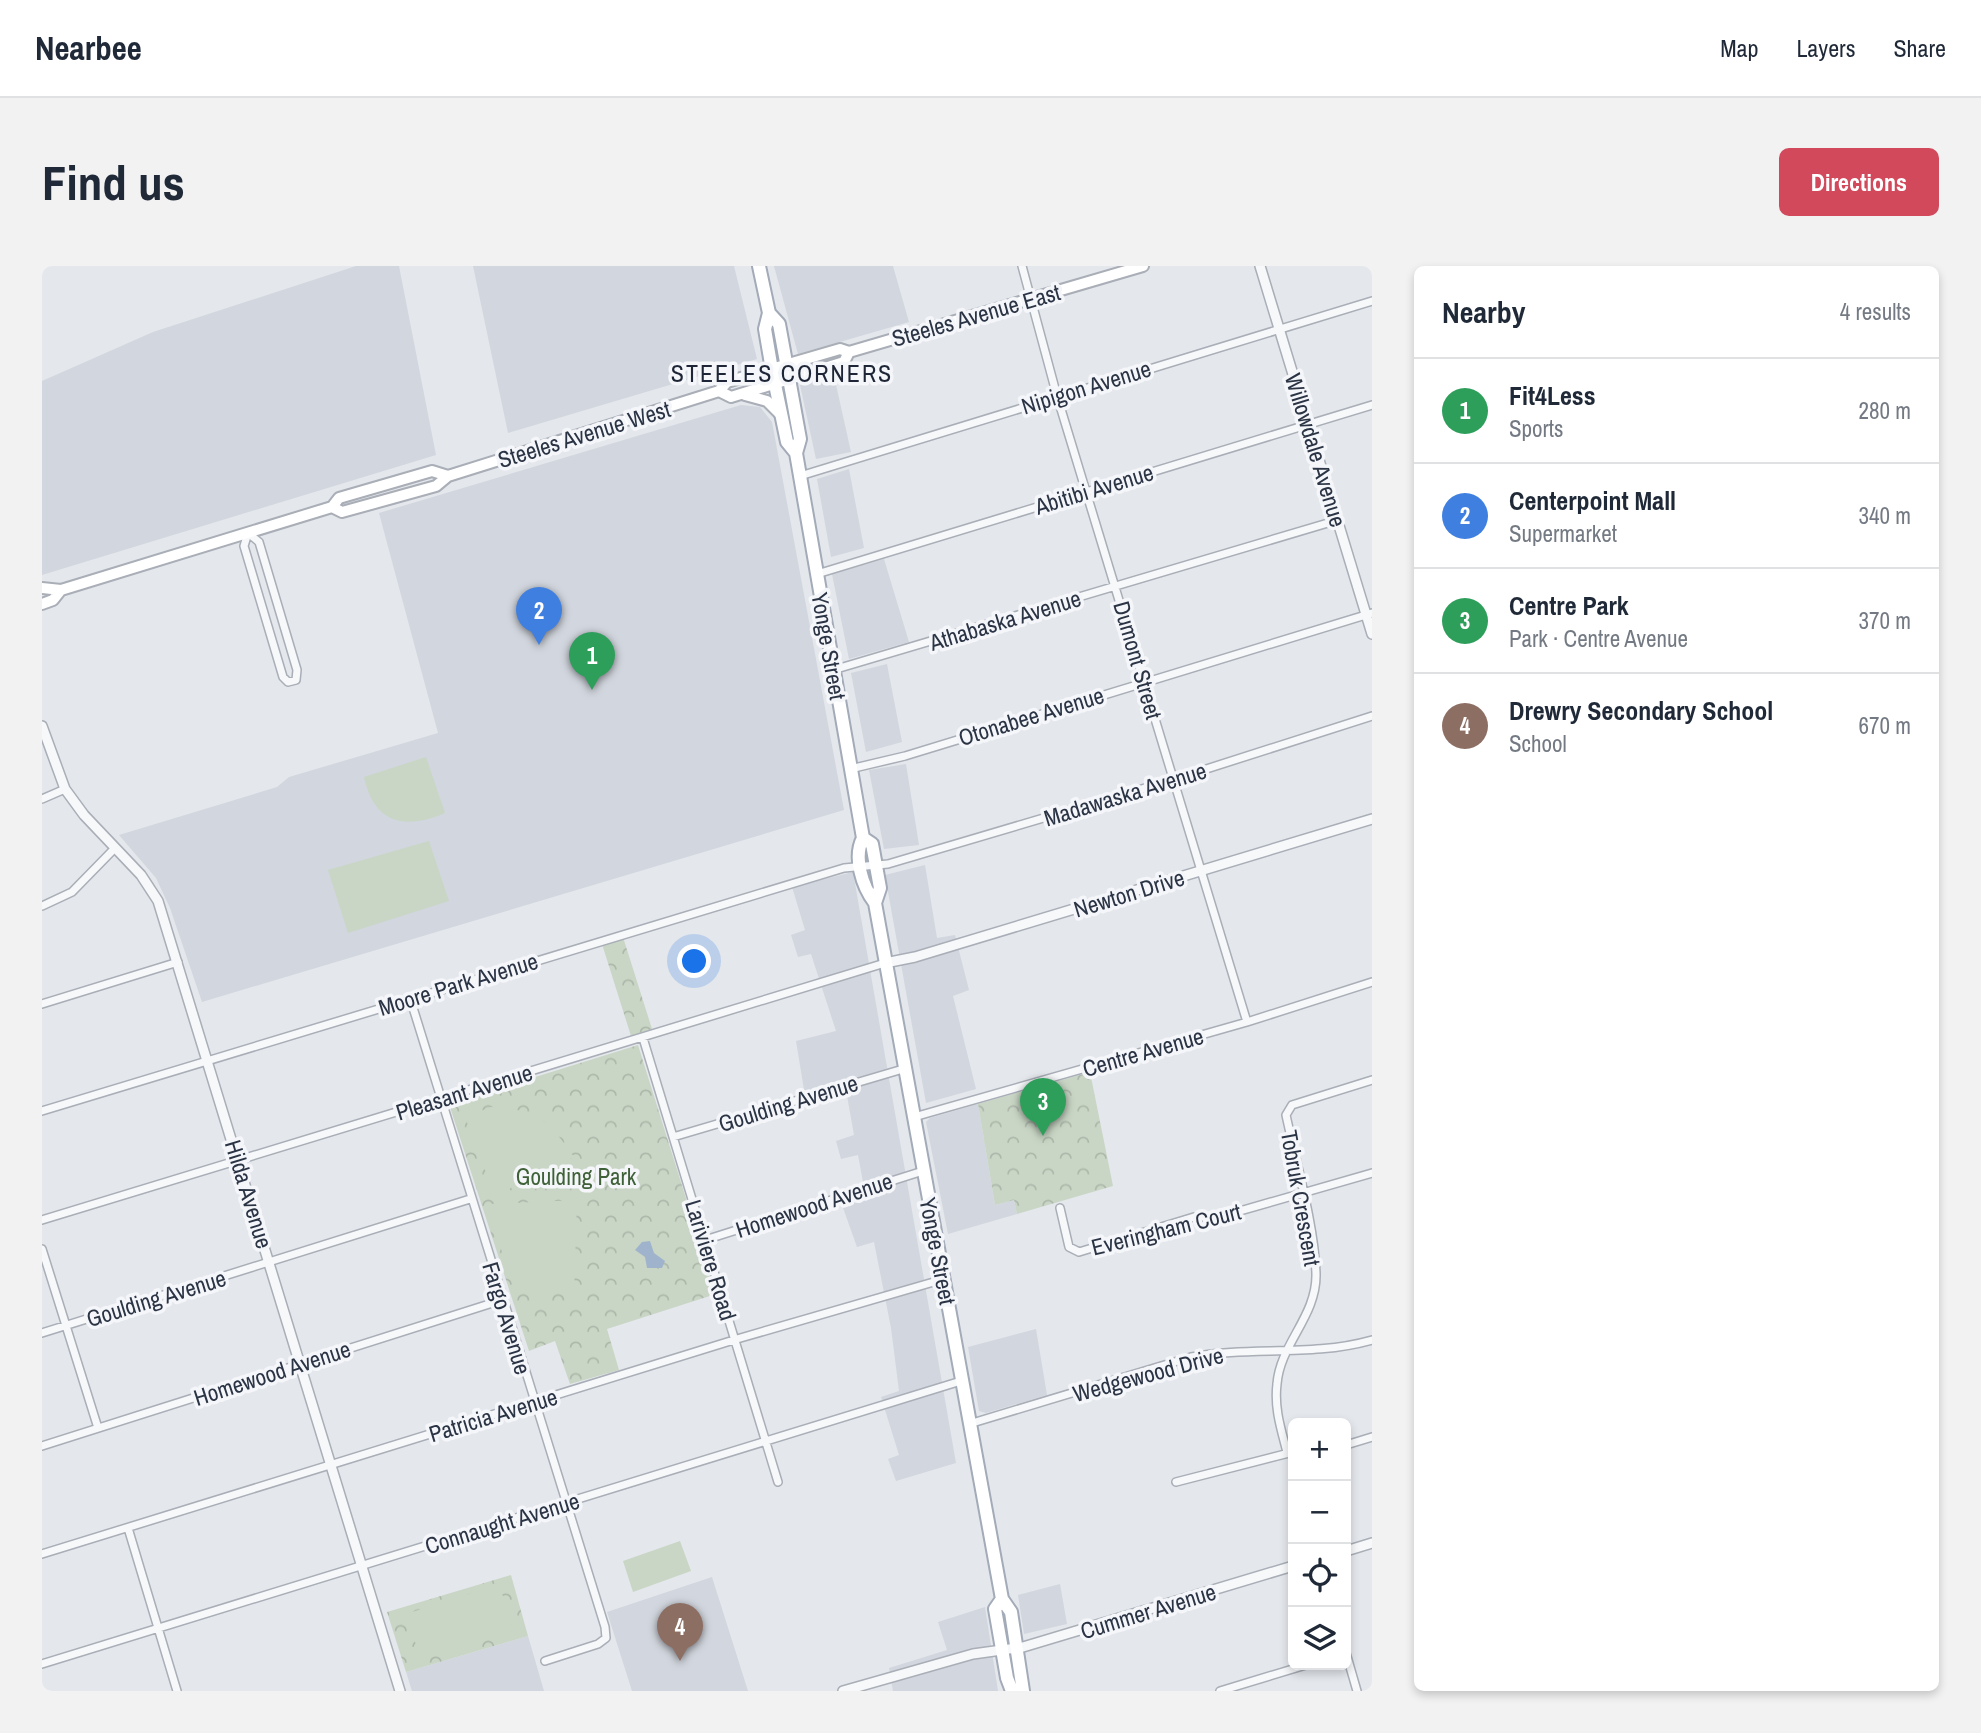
<!DOCTYPE html>
<html lang="en">
<head>
<meta charset="utf-8">
<style>
	body { margin:0; font-family:"Archivo Narrow",sans-serif; background:#f2f2f3; color:#1f2937 }
	.controls { position:absolute; right:21px; bottom:21px; display:grid; overflow:hidden; border-radius:10px; box-shadow:0 4px 10px #0003 }
	.controls button { width:63px; height:63px; display:grid; place-items:center; padding:0; border:0; border-bottom:2px solid #e0e1e3; background:#fff; color:#1f2937; font:35px sans-serif }
	.you { position:absolute; left:653px; top:696px; width:24px; height:24px; margin:-18px; border:5px solid #fff; border-radius:50%; background:#1a73e8; box-shadow:0 0 0 10px #1a73e833 }
	.badge { display:grid; place-items:center; width:46px; height:46px; border-radius:50%; background:#d1495b; color:#fff; font-size:23px; font-weight:700 }
	.pin { position:absolute; translate:-50% -58px; filter:drop-shadow(0 2px 4px #0008) }
	.pin::after { content:''; position:absolute; top:37px; width:24px; height:21px; background:inherit; clip-path:polygon(0 0,100% 0,50% 100%) }
	.list { margin:0; padding:0; list-style:none }
	h2 { display:flex; justify-content:space-between; align-items:center; height:91px; margin:0; padding:0 28px; font-size:30px }
	h2 small { font-size:23px; font-weight:400; color:#747a83 }
	.list li { display:grid; grid-template-columns:46px 1fr auto; gap:21px; align-items:center; box-sizing:border-box; height:105px; padding:0 28px; border-top:2px solid #e0e1e3 }
	.list b { display:block; font-size:26px; white-space:nowrap }
	.list p { margin:0; font-size:23px; white-space:nowrap; color:#747a83 }
	.list em { font-size:23px; font-style:normal; color:#747a83 }
	.icon { flex:none; width:38px; height:38px; fill:none; stroke:currentColor; stroke-width:2; stroke-linecap:round; stroke-linejoin:round }
	.map { position:relative; flex:none; width:1330px; height:1425px; overflow:hidden; border-radius:10px }
	header { display:flex; align-items:center; gap:42px; box-sizing:border-box; height:98px; padding:0 35px; background:#fff; border-bottom:2px solid #e0e1e3 }
	header strong { font-size:33px }
	nav { display:flex; gap:38px; margin-inline-start:auto; font-size:24px }
	.intro { display:flex; align-items:center; justify-content:space-between; box-sizing:border-box; height:168px; padding:0 42px }
	h1 { margin:0; font-size:49px }
	.button { padding:18px 32px; border-radius:10px; background:#d1495b; color:#fff; font-size:24px; font-weight:700 }
	main { display:flex; gap:42px; padding:0 42px }
	aside { flex:1; background:#fff; border-radius:10px; box-shadow:0 4px 10px #0003 }
	.map>svg:first-child { display:block }
	.built { fill:#d2d6de }
	.forest { fill:url(#forest-crowns) }
	.pitch { fill:#c9d6c5 }
	.water { fill:#9fb4cc }
	.lines { fill:none; stroke-linecap:round; stroke-linejoin:round }
	.minor-casing { stroke:#a9aeb7; stroke-width:10 }
	.tertiary-casing { stroke:#a9aeb7; stroke-width:12 }
	.secondary-casing { stroke:#a9aeb7; stroke-width:14 }
	.primary-casing { stroke:#a3abb8; stroke-width:16 }
	.minor { stroke:#f7f8fa; stroke-width:7 }
	.tertiary { stroke:#f7f8fa; stroke-width:9 }
	.secondary { stroke:#fff; stroke-width:10 }
	.primary { stroke:#fff; stroke-width:12 }
	.labels { text-anchor:middle; dominant-baseline:central; stroke-width:7; stroke-linejoin:round; paint-order:stroke }
	.street-label { font-size:23px; fill:#2b3445; stroke:#f4f6f9 }
	.park-label { font-size:23px; fill:#3f6138; stroke:#f4f6f9 }
	.neighbourhood-label { font-size:24px; letter-spacing:2px; fill:#1d2536; stroke:#f4f6f9 }
</style>
</head>
<body>
<header>
<strong>Nearbee</strong>
<nav><a>Map</a><a>Layers</a><a>Share</a></nav>
</header>
<div class="intro"><h1>Find us</h1><a class="button">Directions</a></div>
<main>
<div class="map">
<svg width="1330" height="1425" viewBox="0 0 1330 1425">
	<defs>
		<pattern id="forest-crowns" width="20" height="18" patternUnits="userSpaceOnUse" patternTransform="scale(1.75)"><rect width="20" height="18" fill="#c9d6c5"/><path d="M2 6a3 3 0 1 1 6 0M12 15a3 3 0 1 1 6 0" fill="none" stroke="#adb8ab"/></pattern>
	</defs>
	<rect width="100%" height="100%" fill="#e4e7ec"/>
	<path class="built" d="M 314,0 L 357,0 L 394,189 L 0,309 L 0,115 L 111,66 Z
		M 431,0 L 692,0 L 715,93 L 466,167 Z
		M 732,0 L 851,0 L 867,56 L 756,88 Z
		M 791,105 L 809,186 L 774,193 L 758,119 L 763,114 Z
		M 699,139 L 718,141 L 730,156 L 802,544 L 160,736 L 128,642 L 114,612 L 77,569 L 235,521 L 247,511 L 396,467 L 337,247 Z
		M 807,203 L 822,282 L 789,291 L 775,213 Z
		M 842,293 L 867,376 L 807,393 L 790,308 Z
		M 845,398 L 860,476 L 824,486 L 809,407 Z
		M 864,498 L 877,579 L 842,583 L 827,504 Z
		M 883,599 L 895,672 L 913,669 L 927,724 L 911,730 L 934,823 L 884,837 L 843,609 Z
		M 811,606 L 914,1197 L 854,1215 L 846,1193 L 857,1189 L 839,1131 L 857,1125 L 849,1062 L 832,976 L 815,981 L 795,925 L 821,916 L 816,889 L 799,893 L 794,875 L 812,869 L 804,824 L 764,836 L 754,775 L 794,765 L 769,688 L 756,691 L 749,669 L 763,664 L 750,621 Z
		M 936,838 L 953,939 L 972,934 L 975,948 L 906,968 L 884,856 L 888,852 Z
		M 994,1063 L 1005,1129 L 944,1147 L 937,1145 L 926,1081 Z
		M 670,1311 L 706,1425 L 590,1425 L 565,1346 Z
		M 1018,1318 L 1025,1358 L 982,1368 L 976,1329 Z
		M 943,1341 L 956,1425 L 851,1425 L 847,1402 L 905,1384 L 896,1356 Z
		M 486,1370 L 502,1425 L 370,1425 L 364,1406 Z"/>
	<path class="forest" d="M 581,671 L 610,763 L 589,770 L 560,678 Z
		M 596,779 L 674,1028 L 565,1063 L 577,1104 L 528,1118 L 513,1075 L 487,1085 L 407,838 Z
		M 1048,806 L 1071,920 L 975,948 L 972,934 L 953,939 L 936,838 Z
		M 469,1309 L 486,1370 L 364,1406 L 345,1346 Z"/>
	<path class="pitch" d="M 384,491 L 403,547 C 363,564 332,558 322,511 Z
		M 387,575 L 407,635 L 306,667 L 286,604 Z
		M 449,841 C 497,844 505,853 532,891 L 453,930 L 423,851 Z
		M 535,934 L 532,1027 C 463,1025 461,996 448,938 Z
		M 638,1275 L 649,1305 L 591,1326 L 581,1295 Z
		M 457,1318 L 472,1365 L 379,1394 L 364,1348 Z"/>
	<path class="water" d="M 608,975 L 612,987 L 623,995 L 620,1002 L 605,1002 L 603,991 L 593,984 L 600,976 Z"/>
	<g class="lines">
		<g class="minor-casing">
			<path id="minor" d="M 980,0 L 1015,130 L 1205,756
				M 758,210 L 1330,35
				M 206,267 L 217,276 L 255,404 L 254,414 L 246,416 L 241,411 L 202,280 Z
				M 775,308 L 1330,139
				M 791,404 L 1296,254
				M 808,503 L 863,490 L 1330,347
				M 0,533 L 23,523
				M 0,640 L 30,626 L 73,582
				M 368,732 L 563,1361 L 564,1372 L 556,1378 L 503,1395
				M 0,738 L 136,696
				M 601,772 L 736,1216
				M 0,845 L 802,602 L 846,598 L 1130,514 L 1330,450
				M 872,851 L 1205,756 L 1330,716
				M 631,871 L 861,803
				M 1018,942 L 1027,981 L 1037,986 L 1152,951 L 1177,951 L 1330,907
				M 0,954 L 843,697
				M 663,974 L 881,905
				M 0,983 L 56,1162
				M 0,1067 L 428,933
				M 927,1158 L 1149,1091 C 1209,1080 1270,1091 1330,1074
				M 1304,1179 L 1330,1171
				M 0,1180 L 460,1034
				M 1245,1186 C 1239,1163 1232,1142 1235,1118 C 1238,1078 1275,1050 1274,1008 C 1273,962 1254,896 1244,849 L 1250,839 L 1330,814
				M 1134,1216 L 1251,1186
				M 86,1262 L 135,1425
				M 0,1288 L 695,1073 L 902,1013
				M 1304,1387 L 1315,1425
				M 0,1398 L 919,1115
				M 1178,1425 L 1264,1399"/>
		</g>
		<g class="tertiary-casing">
			<path id="tertiary" d="M 1218,0 L 1330,368
				M 0,460 L 23,523 L 42,549 L 99,609 L 116,635 L 358,1425
				M 843,697 L 873,691 L 1330,553
				M 1304,1285 L 1330,1277
				M 801,1425 L 931,1388 L 981,1381 L 1251,1300"/>
		</g>
		<g class="secondary-casing">
			<path id="secondary" d="M 677,125 L 689,131 L 802,96 L 807,86
				M 703,129 L 725,135 L 739,149
				M 290,241 L 300,246 L 394,220 L 406,210 L 677,125 L 685,116 L 798,83 L 807,86 L 1101,0
				M 0,322 L 19,324 L 290,241 L 297,232 L 390,205 L 406,210
				M 0,338 L 11,334 L 19,324"/>
		</g>
		<g class="primary-casing">
			<path id="primary" d="M 717,0 L 727,47 L 723,63 L 730,104 L 745,176 L 754,187 L 821,572 C 811,591 820,620 833,637 L 960,1333 L 969,1346 L 981,1425
				M 727,47 L 737,58 L 758,173 L 754,187
				M 821,572 L 830,578 L 838,622 L 833,637
				M 960,1333 L 953,1343 L 965,1412 L 970,1425"/>
		</g>
		<use href="#minor" class="minor"/>
		<use href="#tertiary" class="tertiary"/>
		<use href="#secondary" class="secondary"/>
		<use href="#primary" class="primary"/>
	</g>
	<g class="labels">
		<g class="street-label">
			<text transform="translate(934 49) rotate(-16)">Steeles Avenue East</text>
			<text transform="translate(1044 121) rotate(-17)">Nipigon Avenue</text>
			<text transform="translate(542 168) rotate(-17)">Steeles Avenue West</text>
			<text transform="translate(1274 184) rotate(73)">Willowdale Avenue</text>
			<text transform="translate(1052 223) rotate(-17)">Abitibi Avenue</text>
			<text transform="translate(963 354) rotate(-17)">Athabaska Avenue</text>
			<text transform="translate(787 380) rotate(80)">Yonge Street</text>
			<text transform="translate(1096 394) rotate(74)">Dumont Street</text>
			<text transform="translate(989 450) rotate(-17)">Otonabee Avenue</text>
			<text transform="translate(1083 528) rotate(-17)">Madawaska Avenue</text>
			<text transform="translate(1087 627) rotate(-17)">Newton Drive</text>
			<text transform="translate(416 718) rotate(-17)">Moore Park Avenue</text>
			<text transform="translate(1101 786) rotate(-16)">Centre Avenue</text>
			<text transform="translate(422 826) rotate(-17)">Pleasant Avenue</text>
			<text transform="translate(746 837) rotate(-17)">Goulding Avenue</text>
			<text transform="translate(207 928) rotate(73)">Hilda Avenue</text>
			<text transform="translate(1259 932) rotate(80)">Tobruk Crescent</text>
			<text transform="translate(772 939) rotate(-18)">Homewood Avenue</text>
			<text transform="translate(1124 963) rotate(-14)">Everingham Court</text>
			<text transform="translate(896 985) rotate(79)">Yonge Street</text>
			<text transform="translate(669 994) rotate(73)">Lariviere Road</text>
			<text transform="translate(114 1032) rotate(-17)">Goulding Avenue</text>
			<text transform="translate(465 1052) rotate(73)">Fargo Avenue</text>
			<text transform="translate(230 1107) rotate(-18)">Homewood Avenue</text>
			<text transform="translate(1106 1108) rotate(-15)">Wedgewood Drive</text>
			<text transform="translate(451 1149) rotate(-17)">Patricia Avenue</text>
			<text transform="translate(460 1257) rotate(-17)">Connaught Avenue</text>
			<text transform="translate(1106 1345) rotate(-17)">Cummer Avenue</text>
		</g>
		<g class="park-label">
			<text x="534" y="910">Goulding Park</text>
		</g>
		<g class="neighbourhood-label">
			<text x="740" y="107">STEELES CORNERS</text>
		</g>
	</g>
</svg>
<div class="controls">
<button>+</button>
<button>−</button>
<button><svg class="icon" aria-label="locate" viewBox="0 0 24 24"><circle cx="12" cy="12" r="6"/><path d="M12 2v4M12 18v4M2 12h4M18 12h4"/></svg></button>
<button><svg class="icon" aria-label="layers" viewBox="0 0 24 24"><path d="M12 4l9 5-9 5-9-5zM3 14l9 5 9-5"/></svg></button>
</div>
<div class="you"></div>
<div class="pin badge" style="left:550px;top:424px;background:#2e9e5b">1</div>
<div class="pin badge" style="left:497px;top:379px;background:#3f7fe0">2</div>
<div class="pin badge" style="left:1001px;top:870px;background:#2e9e5b">3</div>
<div class="pin badge" style="left:638px;top:1395px;background:#8d6e63">4</div>
</div>
<aside>
<h2>Nearby<small>4 results</small></h2>
<ul class="list">
<li><span class="badge" style="background:#2e9e5b">1</span><div><b>Fit4Less</b><p>Sports</p></div><em>280 m</em></li>
<li><span class="badge" style="background:#3f7fe0">2</span><div><b>Centerpoint Mall</b><p>Supermarket</p></div><em>340 m</em></li>
<li><span class="badge" style="background:#2e9e5b">3</span><div><b>Centre Park</b><p>Park · Centre Avenue</p></div><em>370 m</em></li>
<li><span class="badge" style="background:#8d6e63">4</span><div><b>Drewry Secondary School</b><p>School</p></div><em>670 m</em></li>
</ul>
</aside>
</main>
</body>
</html>
